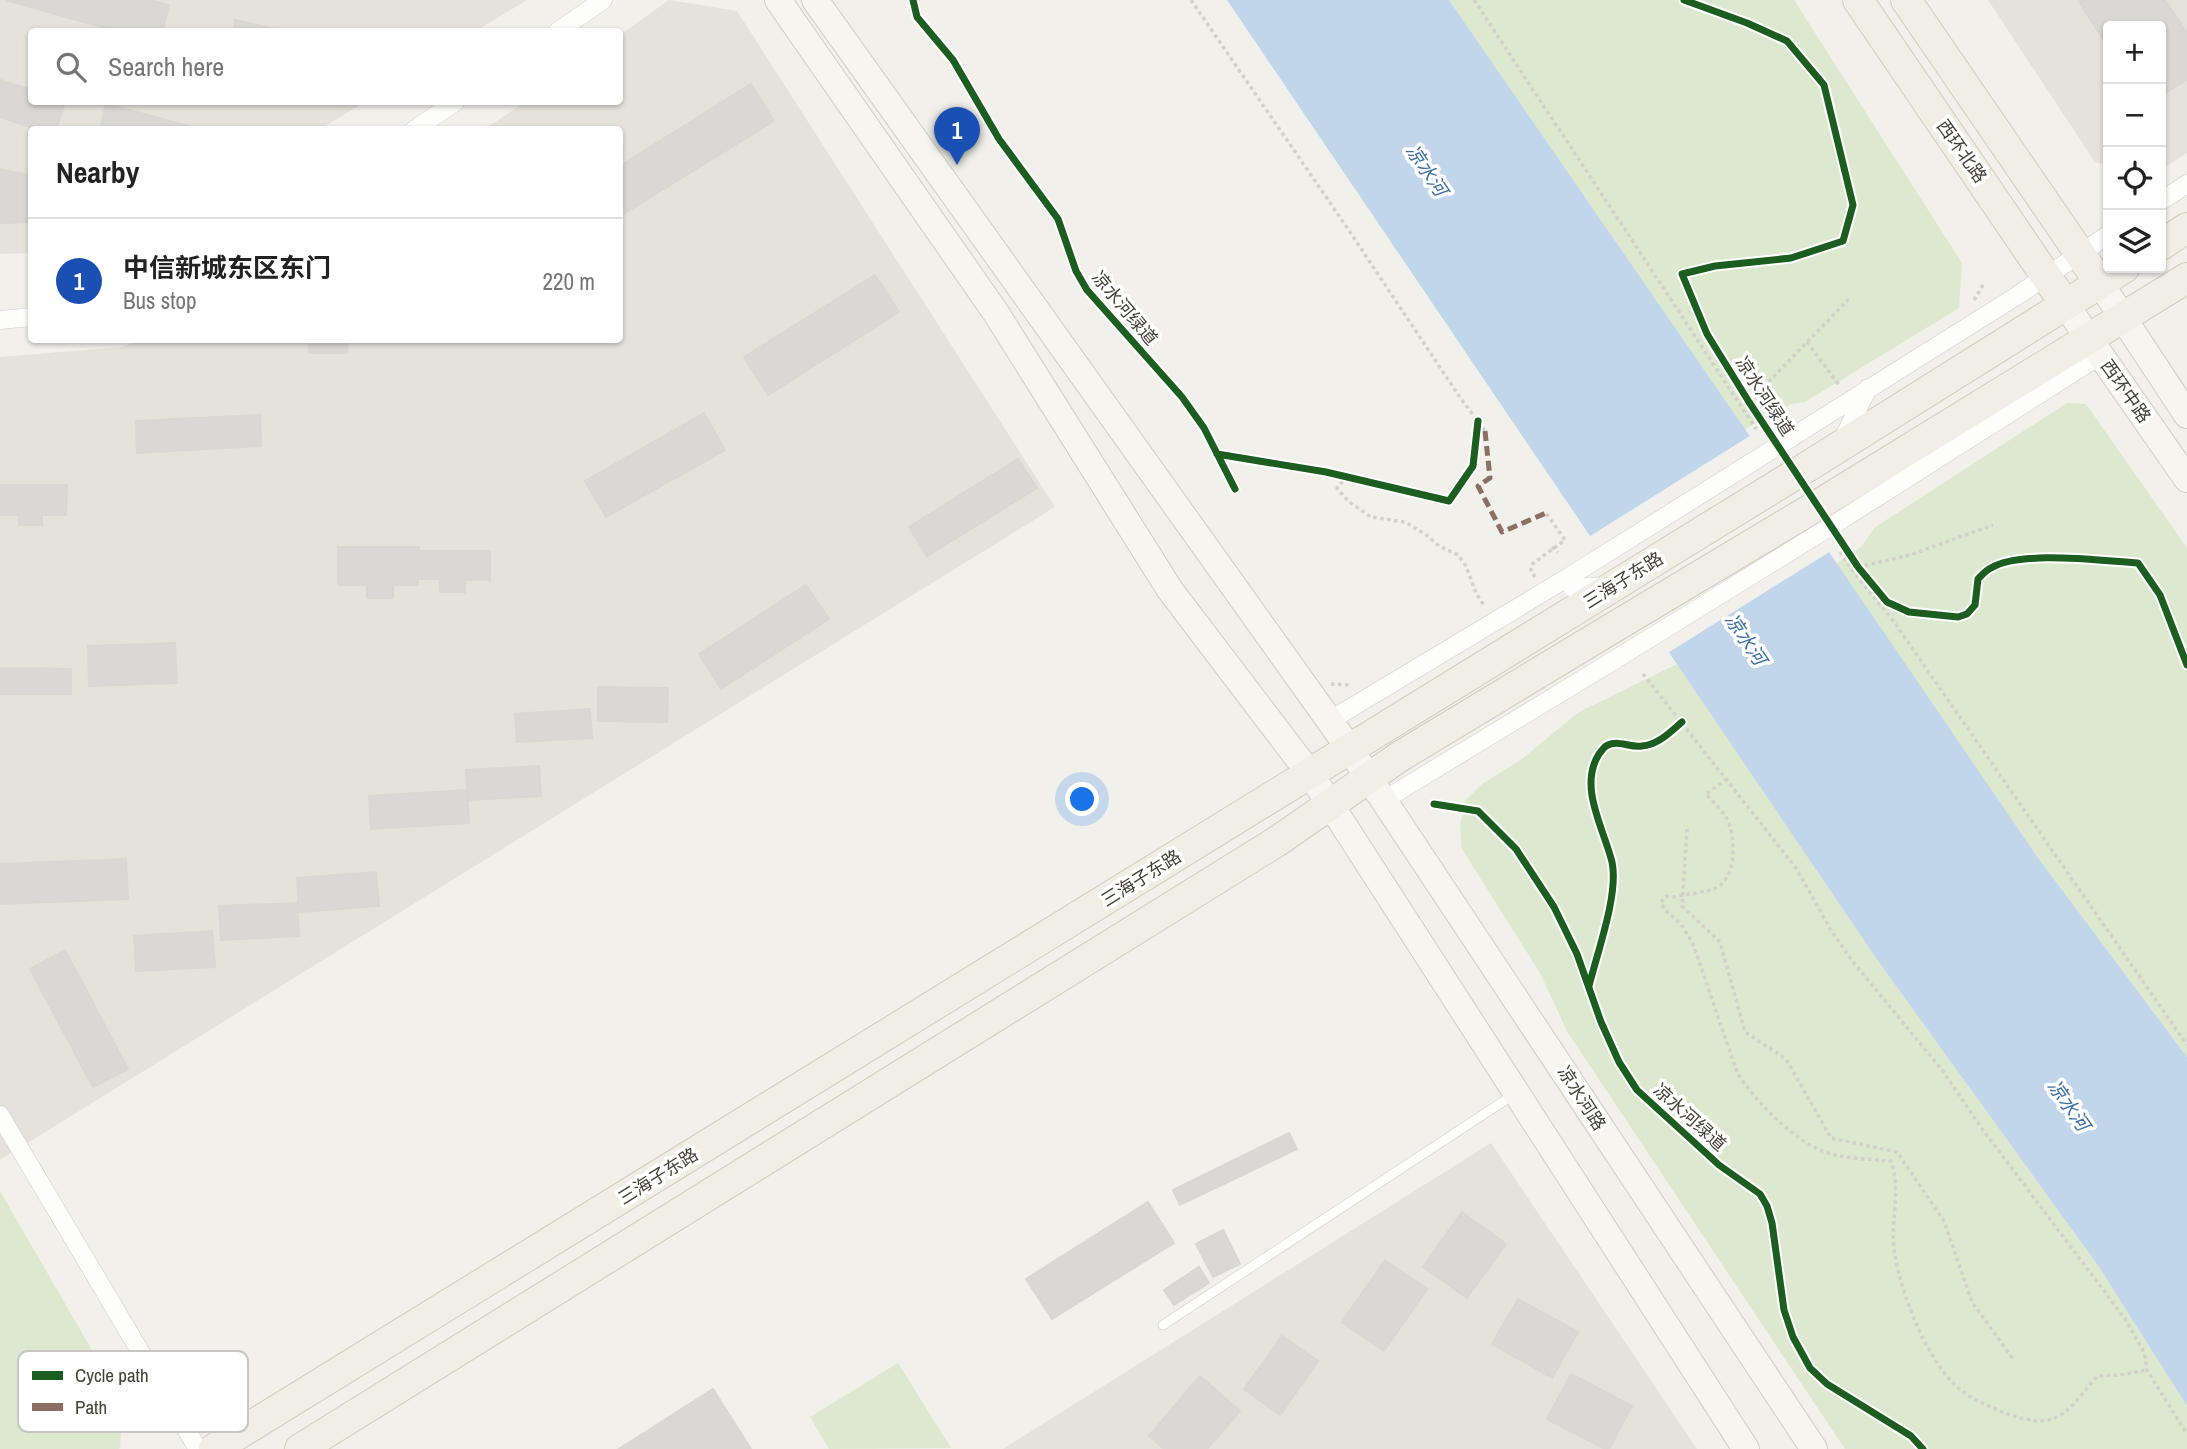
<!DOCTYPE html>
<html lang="en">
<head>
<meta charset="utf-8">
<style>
	body { margin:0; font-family:"Archivo Narrow","Noto Sans SC",sans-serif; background:#f6f6f6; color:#222 }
	.controls { position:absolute; right:21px; top:21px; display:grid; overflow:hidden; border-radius:7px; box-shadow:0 2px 5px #0004 }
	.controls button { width:63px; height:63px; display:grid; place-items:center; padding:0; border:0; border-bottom:2px solid #e0e0e0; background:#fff; color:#222; font:35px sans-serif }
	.you { position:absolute; left:1083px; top:800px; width:24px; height:24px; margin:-18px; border:5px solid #fff; border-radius:50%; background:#1a73e8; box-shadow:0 0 0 10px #1a73e833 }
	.badge { display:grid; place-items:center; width:46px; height:46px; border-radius:50%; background:#827e77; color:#fff; font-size:23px; font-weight:700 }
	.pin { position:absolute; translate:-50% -58px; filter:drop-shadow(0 2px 4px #0008) }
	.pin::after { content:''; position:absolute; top:37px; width:24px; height:21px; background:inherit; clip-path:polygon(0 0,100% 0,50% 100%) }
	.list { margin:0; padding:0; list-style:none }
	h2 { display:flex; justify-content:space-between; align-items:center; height:91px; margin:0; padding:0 28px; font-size:30px }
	h2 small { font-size:23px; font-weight:400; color:#767676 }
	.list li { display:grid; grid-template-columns:46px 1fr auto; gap:21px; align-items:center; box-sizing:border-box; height:126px; padding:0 28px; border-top:2px solid #e0e0e0 }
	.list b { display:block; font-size:26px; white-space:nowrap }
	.list p { margin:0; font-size:23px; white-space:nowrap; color:#767676 }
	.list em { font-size:23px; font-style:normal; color:#767676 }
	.icon { flex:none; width:38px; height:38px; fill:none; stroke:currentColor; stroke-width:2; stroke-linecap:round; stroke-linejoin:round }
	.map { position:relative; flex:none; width:2187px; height:1449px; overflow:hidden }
	.search { position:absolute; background:#fff; box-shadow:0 2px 5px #0004; left:28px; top:28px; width:595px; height:77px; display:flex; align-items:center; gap:18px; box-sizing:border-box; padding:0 24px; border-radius:7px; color:#767676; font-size:26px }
	.panel { position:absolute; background:#fff; box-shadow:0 2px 5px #0004; left:28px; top:126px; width:595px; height:217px; border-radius:7px }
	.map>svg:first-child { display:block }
	.residential { fill:#e4e2da }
	.green { fill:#dce9ce }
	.water { fill:#c1d6ea }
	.pier { fill:#f1f0eb }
	.building { fill:#dad8d4; stroke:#d9d7d1; stroke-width:2 }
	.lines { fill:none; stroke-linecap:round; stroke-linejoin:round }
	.lane-casing { stroke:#cdccc7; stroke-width:10 }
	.street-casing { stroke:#cdccc7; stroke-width:19 }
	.secondary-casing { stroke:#cfcdc3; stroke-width:28 }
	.primary-casing { stroke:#d1ccbb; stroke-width:32 }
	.path { stroke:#d1d0cb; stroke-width:3.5; stroke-dasharray:3.5 3.5; stroke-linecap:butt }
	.lane { stroke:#fdfdfc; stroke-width:9 }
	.street { stroke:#fdfdfc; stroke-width:18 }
	.secondary { stroke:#f6f5f0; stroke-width:26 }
	.primary { stroke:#f0eee5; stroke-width:30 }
	.street-bridge-casing { stroke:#cdccc7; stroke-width:19; stroke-linecap:butt }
	.primary-bridge-casing { stroke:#d1ccbb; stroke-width:32; stroke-linecap:butt }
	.path-bridge { stroke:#d1d0cb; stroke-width:3.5; stroke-dasharray:3.5 3.5; stroke-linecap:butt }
	.street-bridge { stroke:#fdfdfc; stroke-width:18 }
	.primary-bridge { stroke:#f0eee5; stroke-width:30 }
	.quiet { stroke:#8d6e63; stroke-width:5; stroke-dasharray:10 5; stroke-linecap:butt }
	.cycleway-casing { stroke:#fff; stroke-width:11 }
	.cycleway { stroke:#1b5e20; stroke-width:7 }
	.labels { text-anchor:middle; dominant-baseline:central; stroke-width:7; stroke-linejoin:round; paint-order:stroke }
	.street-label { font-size:18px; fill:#464138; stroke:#fff }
	.water-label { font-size:19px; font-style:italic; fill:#3c71a7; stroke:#fff }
	.key { fill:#fff; stroke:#c8c6c3; stroke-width:2 }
	.key-label { font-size:19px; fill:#464138 }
</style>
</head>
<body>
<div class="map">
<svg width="2187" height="1449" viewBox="0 0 2187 1449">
	<rect width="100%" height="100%" fill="#f1f0eb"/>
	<path class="residential" d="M 0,0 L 527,0 L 476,31 L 32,32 L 32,102 L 365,102 L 320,129 L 32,130 L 31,253 L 0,254 Z
		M 669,0 L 737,11 L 1055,507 L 0,1160 L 0,357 L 123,347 L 139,340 L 620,340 L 620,130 L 485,129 L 525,102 L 620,102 L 620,35 Z
		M 1988,0 L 2187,0 L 2187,153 L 2161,170 L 2161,26 L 2108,26 L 2108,165 L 2095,162 Z
		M 1491,1143 L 1697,1449 L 1003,1449 Z"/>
	<path class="green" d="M 1449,0 L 1794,0 L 1962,263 L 1959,308 L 1805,402 L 1791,404 L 1745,429 Z
		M 2067,403 L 2086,404 L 2187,548 L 2187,1057 L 2036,855 L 1836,564 L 1862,546 L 1874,528 Z
		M 1677,664 L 1878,961 L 2099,1267 L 2187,1406 L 2187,1449 L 1845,1449 L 1568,1033 L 1540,973 L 1462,849 L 1460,826 L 1465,801 L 1482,784 L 1522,759 L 1579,712 Z
		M 0,1191 L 123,1404 L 120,1448 L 118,1449 L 0,1449 Z
		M 898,1363 L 951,1448 L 829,1449 L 810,1417 Z"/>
	<path class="water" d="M 1227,0 L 1449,0 L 1745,429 L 2036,855 L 2187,1057 L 2187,1406 L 2099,1267 L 1878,961 Z"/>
	<path class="pier" d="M 1753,434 L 1831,551 L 1666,654 L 1587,538 Z"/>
	<path class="building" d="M 6,0 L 150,0 L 169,5 L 162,32 L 119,32 Z
		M 2078,0 L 2165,0 L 2187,33 L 2187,79 L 2161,96 L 2161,26 L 2108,26 L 2108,47 Z
		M 235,20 L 287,32 L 233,32 Z
		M 0,80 L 32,90 L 32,102 L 65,102 L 56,130 L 38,130 L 0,117 Z
		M 751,84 L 774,121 L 620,216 L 620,166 Z
		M 106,104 L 204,130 L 100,130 Z
		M 0,169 L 32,176 L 32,222 L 0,223 Z
		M 875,275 L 899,312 L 768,395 L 744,357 Z
		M 309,340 L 348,340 L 347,353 L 309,353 Z
		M 704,413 L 725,450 L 606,517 L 585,481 Z
		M 260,415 L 261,446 L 137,453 L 136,421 Z
		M 1018,459 L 1037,488 L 927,556 L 909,527 Z
		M 0,485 L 67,485 L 66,515 L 42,515 L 42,525 L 19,525 L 19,515 L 0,515 Z
		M 338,547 L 419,547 L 419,551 L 490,551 L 490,580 L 465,580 L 465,592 L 440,592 L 440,579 L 418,579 L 418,585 L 393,585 L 393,598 L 367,598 L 367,585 L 338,585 Z
		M 806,585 L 829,619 L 721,689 L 699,654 Z
		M 175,643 L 177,683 L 89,686 L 88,646 Z
		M 0,668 L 71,669 L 71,694 L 0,694 Z
		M 598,687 L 668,688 L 667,722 L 598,721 Z
		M 590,709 L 592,738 L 517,742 L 515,714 Z
		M 539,766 L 541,796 L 468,800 L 466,770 Z
		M 467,790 L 469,823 L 371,829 L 369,796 Z
		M 126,859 L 128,899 L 0,904 L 0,864 Z
		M 376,872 L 379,906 L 299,912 L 297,878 Z
		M 297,903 L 299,936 L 221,940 L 219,906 Z
		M 212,931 L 215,967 L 136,971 L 134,936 Z
		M 65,950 L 128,1069 L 93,1087 L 30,969 Z
		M 1289,1133 L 1297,1149 L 1180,1205 L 1173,1190 Z
		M 1148,1202 L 1174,1243 L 1052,1319 L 1026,1279 Z
		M 1462,1212 L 1506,1244 L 1467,1298 L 1423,1267 Z
		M 1223,1230 L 1240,1264 L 1213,1277 L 1196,1244 Z
		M 1385,1260 L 1427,1289 L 1384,1351 L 1342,1322 Z
		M 1199,1267 L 1209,1283 L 1174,1305 L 1164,1290 Z
		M 1518,1299 L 1578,1332 L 1552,1378 L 1492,1344 Z
		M 1282,1336 L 1318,1361 L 1280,1415 L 1244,1389 Z
		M 1571,1374 L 1632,1406 L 1609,1449 L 1605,1449 L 1547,1419 Z
		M 1200,1376 L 1240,1411 L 1207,1449 L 1164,1449 L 1149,1436 Z
		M 713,1389 L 751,1449 L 619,1449 Z"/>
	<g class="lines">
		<g class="lane-casing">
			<path id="lane" d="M 1163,1325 L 1513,1095"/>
		</g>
		<g class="street-casing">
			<path id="street" d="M 557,32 L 603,0
				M 414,130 L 455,102
				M 2161,201 L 2187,184
				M 0,320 L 32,317
				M 1789,439 L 2015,297 L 2108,235
				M 1842,441 L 1868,388
				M 1841,520 L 2101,355
				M 1329,721 L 1567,578
				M 1384,800 L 1616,659
				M 0,1115 L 198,1449"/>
		</g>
		<g class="secondary-casing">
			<path id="secondary" d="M 778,0 L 996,313 L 1170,590 L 1310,774 L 1330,804 L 1746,1449
				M 815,0 L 1349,748 L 1814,1449
				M 2100,283 L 2187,415
				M 2065,304 L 2187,479"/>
		</g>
		<g class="primary-casing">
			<path id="primary" d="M 1858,0 L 2065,304
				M 1906,0 L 2100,283
				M 2161,245 L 2187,228
				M 1807,467 L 2124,268
				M 1828,499 L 2187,278
				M 214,1449 L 1583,605
				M 300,1449 L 1276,842 L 1399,757 L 1601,635"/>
		</g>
		<path class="path" d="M 1191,0 L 1348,229 L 1457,393 L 1485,431
			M 1474,0 L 1756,429
			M 1974,300 L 1983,285
			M 1807,342 L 1839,385
			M 1749,402 L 1849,299
			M 1347,476 L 1337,488 L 1348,501 L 1371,517 L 1405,522 L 1425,534 L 1439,546 L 1458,555 L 1466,566 L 1476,593 L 1485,607
			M 1552,547 L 1558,552
			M 1840,552 L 1856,575 L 1894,622 L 2187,1045
			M 1858,567 L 1910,555 L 1993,525
			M 1535,577 L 1531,571 L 1531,565 L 1565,540 L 1546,513
			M 1643,674 L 1796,868 L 1832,932 L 1853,962 L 1942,1070 L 1983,1130 L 2125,1319 L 2144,1352 L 2147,1370 L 2187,1434
			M 1331,684 L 1351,685
			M 1727,779 L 1706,794 C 1712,801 1722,810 1727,819 C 1736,836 1737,878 1716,888 C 1704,893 1686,894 1673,897 L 1666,896 L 1661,902 L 1665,910 L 1681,924 L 1693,944 L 1737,1072 C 1753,1100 1799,1146 1831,1154 C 1850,1159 1871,1159 1891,1161 C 1902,1190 1889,1224 1895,1255 C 1902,1296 1925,1355 1954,1384 C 1968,1398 1988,1406 2005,1413 C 2020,1418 2037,1424 2052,1419 C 2073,1412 2083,1390 2098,1376 L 2120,1375 L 2147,1370"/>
		<use href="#lane" class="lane"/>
		<use href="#street" class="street"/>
		<use href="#secondary" class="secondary"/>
		<use href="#primary" class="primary"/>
		<g class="street-bridge-casing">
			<path id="street-bridge" d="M 1567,578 L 1789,439
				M 1573,588 L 1607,586
				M 1616,659 L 1841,520"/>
		</g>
		<g class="primary-bridge-casing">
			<path id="primary-bridge" d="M 1583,605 L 1807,467
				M 1601,635 L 1828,499"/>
		</g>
		<path class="path-bridge" d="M 1687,829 L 1682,906 L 1720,942 L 1745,1032 L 1786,1059 L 1831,1138 L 1897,1152 L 1944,1221 L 1972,1302 L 2013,1359"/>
		<use href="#street-bridge" class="street-bridge"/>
		<use href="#primary-bridge" class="primary-bridge"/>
		<path class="quiet" d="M 1485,431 L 1490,478 L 1478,486 L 1502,532 L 1546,513"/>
		<g class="cycleway-casing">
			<path id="cycleway" d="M 913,0 L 917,17 L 953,60 L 999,139 L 1058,219 L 1076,271 L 1087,290 L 1182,397 L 1204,428 L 1235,489
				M 1684,0 L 1747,23 L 1787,41 L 1824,85 L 1853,205 L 1843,241 L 1791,258 L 1715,266 L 1682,274 L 1707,334 L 1749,402 L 1858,567 L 1887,602 L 1909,612 L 1958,617 L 1967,614 L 1975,605 L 1978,579 C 1982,575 1986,570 1991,568 C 2020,550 2102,561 2138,563 L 2160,595 L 2187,665
				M 1217,454 L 1326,472 L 1449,501 L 1473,466 L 1478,421
				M 1434,804 L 1478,811 L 1516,849 L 1554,907 L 1577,954 L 1601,1022 L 1619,1062 L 1637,1090 L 1719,1165 L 1760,1194 L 1767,1206 L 1772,1223 L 1784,1310 L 1793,1337 L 1810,1368 L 1827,1384 L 1911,1436 L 1923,1449
				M 1589,986 C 1597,953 1619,894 1612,862 C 1604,829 1578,787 1599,754 C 1601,752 1603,748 1606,746 C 1618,739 1629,748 1642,746 C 1658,745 1670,732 1682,722"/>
		</g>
		<use href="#cycleway" class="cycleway"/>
	</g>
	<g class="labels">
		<g class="street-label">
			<text transform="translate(1962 151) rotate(55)">西环北路</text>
			<text transform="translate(1125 308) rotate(50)">凉水河绿道</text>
			<text transform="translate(2126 391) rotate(55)">西环中路</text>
			<text transform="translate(1765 396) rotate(57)">凉水河绿道</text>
			<text transform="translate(1623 580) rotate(-32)">三海子东路</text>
			<text transform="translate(1141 878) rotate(-32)">三海子东路</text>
			<text transform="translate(1582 1098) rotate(57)">凉水河路</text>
			<text transform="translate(1690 1117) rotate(42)">凉水河绿道</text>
			<text transform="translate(658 1176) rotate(-32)">三海子东路</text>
		</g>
		<g class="water-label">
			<text transform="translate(1427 170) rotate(56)">凉水河</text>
			<text transform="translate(1746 639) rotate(56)">凉水河</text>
			<text transform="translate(2069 1105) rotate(55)">凉水河</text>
		</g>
	</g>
	<rect x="18" y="1351" width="230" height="81" rx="10" class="key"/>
	<rect x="32" y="1371" width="31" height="9" fill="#1b5e20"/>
	<rect x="32" y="1403" width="31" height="8" fill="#8d6e63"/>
	<g class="key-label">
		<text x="75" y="1382">Cycle path</text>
		<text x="75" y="1414">Path</text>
	</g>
</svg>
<div class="controls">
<button>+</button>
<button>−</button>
<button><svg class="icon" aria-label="locate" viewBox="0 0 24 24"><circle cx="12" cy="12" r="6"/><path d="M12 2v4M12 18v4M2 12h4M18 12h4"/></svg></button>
<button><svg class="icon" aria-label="layers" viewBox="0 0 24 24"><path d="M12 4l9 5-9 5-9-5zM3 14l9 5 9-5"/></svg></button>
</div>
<div class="you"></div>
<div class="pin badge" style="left:957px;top:165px;background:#1a4fb4">1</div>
<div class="search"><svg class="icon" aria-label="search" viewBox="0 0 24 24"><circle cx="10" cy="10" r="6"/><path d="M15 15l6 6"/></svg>Search here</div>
<section class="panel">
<h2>Nearby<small></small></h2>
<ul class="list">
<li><span class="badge" style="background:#1a4fb4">1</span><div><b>中信新城东区东门</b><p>Bus stop</p></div><em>220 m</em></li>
</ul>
</section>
</div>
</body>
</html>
